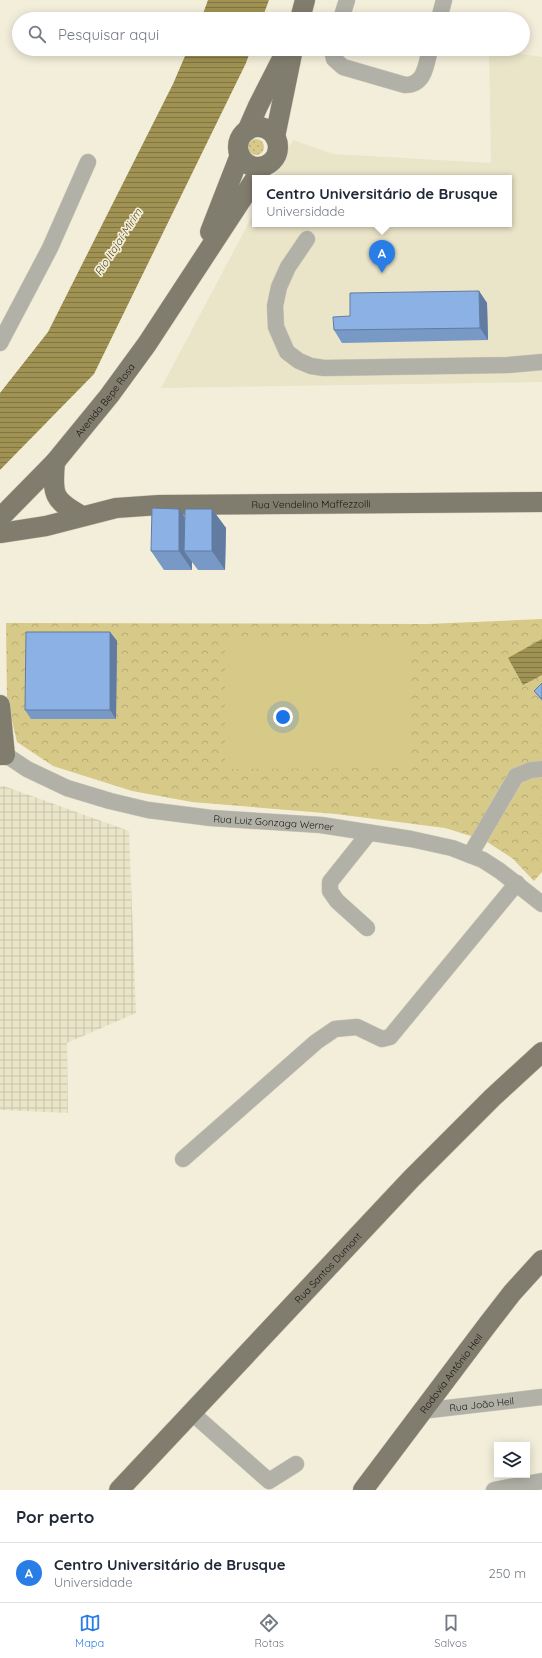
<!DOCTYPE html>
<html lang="pt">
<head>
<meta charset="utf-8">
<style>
	body { margin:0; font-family:Quicksand,sans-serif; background:#f6f6f7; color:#1f2937 }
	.controls { position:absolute; right:12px; bottom:12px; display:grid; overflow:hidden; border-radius:0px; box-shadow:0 2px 10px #0003 }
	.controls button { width:36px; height:36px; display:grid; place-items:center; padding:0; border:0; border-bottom:1px solid #e0e1e3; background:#fff; color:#1f2937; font:20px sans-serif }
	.you { position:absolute; left:283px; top:717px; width:14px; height:14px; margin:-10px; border:3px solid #fff; border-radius:50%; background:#1a73e8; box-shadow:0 0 0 6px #1a73e833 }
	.badge { display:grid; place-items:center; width:26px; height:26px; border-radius:50%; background:#287de7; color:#fff; font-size:13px; font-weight:700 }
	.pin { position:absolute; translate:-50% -33px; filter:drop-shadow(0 1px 2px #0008) }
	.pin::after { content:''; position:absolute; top:21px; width:14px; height:12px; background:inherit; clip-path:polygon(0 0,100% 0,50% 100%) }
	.popup { position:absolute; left:252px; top:175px; width:260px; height:52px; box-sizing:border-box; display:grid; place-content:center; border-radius:0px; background:#fff; filter:drop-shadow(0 1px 3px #0005); font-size:13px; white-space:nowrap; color:#747a83 }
	.popup b { font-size:15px; color:#1f2937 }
	.popup::after { content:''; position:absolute; left:50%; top:100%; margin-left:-8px; border:8px solid transparent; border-top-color:#fff }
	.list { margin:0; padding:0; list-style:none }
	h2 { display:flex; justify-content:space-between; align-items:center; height:52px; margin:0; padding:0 16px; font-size:17px }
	h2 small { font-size:13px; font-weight:400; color:#747a83 }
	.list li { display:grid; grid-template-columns:26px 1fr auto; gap:12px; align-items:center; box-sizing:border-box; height:60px; padding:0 16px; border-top:1px solid #e0e1e3 }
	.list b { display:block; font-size:15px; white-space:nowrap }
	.list p { margin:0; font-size:13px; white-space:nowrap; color:#747a83 }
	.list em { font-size:13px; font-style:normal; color:#747a83 }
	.icon { flex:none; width:22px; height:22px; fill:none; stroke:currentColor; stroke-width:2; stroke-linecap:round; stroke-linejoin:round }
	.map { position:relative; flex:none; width:542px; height:1490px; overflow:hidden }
	.search { position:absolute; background:#fff; box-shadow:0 2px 10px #0003; left:12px; right:12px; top:12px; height:44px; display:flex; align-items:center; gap:10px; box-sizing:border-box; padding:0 14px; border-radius:22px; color:#747a83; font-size:15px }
	.sheet { height:112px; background:#fff }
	nav { display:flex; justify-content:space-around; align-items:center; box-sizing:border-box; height:56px; border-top:1px solid #e0e1e3; background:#fff; font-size:11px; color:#747a83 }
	nav a { display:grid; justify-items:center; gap:2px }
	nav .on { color:#287de7 }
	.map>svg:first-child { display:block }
	.built { fill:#eae4c8 }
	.industrial { fill:url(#industrial-grid) }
	.grass { fill:url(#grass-dots) }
	.park { fill:url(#park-crowns) }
	.garden { fill:#d7c988 }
	.water { fill:url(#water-rules) }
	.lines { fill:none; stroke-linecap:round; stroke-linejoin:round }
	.minor-casing { stroke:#d0ccba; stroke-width:17 }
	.major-casing { stroke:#d0ccba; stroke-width:21 }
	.minor { stroke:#b2b1a8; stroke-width:16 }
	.major { stroke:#817d6e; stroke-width:20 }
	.wall { fill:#7898c5 }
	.shaded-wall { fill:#617ca0 }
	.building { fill:#8bb1e5; stroke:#617ca0 }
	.labels { text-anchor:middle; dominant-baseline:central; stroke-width:3.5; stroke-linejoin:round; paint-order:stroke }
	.street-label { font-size:10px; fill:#181710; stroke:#f3eeda }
	.water-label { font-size:11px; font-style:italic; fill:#534916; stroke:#f3eeda }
</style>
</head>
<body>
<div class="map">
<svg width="542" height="1490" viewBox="0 0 542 1490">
	<defs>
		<pattern id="industrial-grid" width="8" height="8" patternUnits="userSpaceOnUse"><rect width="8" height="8" fill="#eae4c8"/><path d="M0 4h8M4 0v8" fill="none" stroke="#c8c3ab"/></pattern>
		<pattern id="grass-dots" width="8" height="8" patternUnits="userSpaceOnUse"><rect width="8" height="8" fill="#d7c988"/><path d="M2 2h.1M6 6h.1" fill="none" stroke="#b8ac74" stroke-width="1.8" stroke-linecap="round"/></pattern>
		<pattern id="park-crowns" width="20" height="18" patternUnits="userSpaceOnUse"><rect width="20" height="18" fill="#d7c988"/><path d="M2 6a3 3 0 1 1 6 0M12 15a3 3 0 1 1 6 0" fill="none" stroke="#b8ac74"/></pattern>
		<pattern id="water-rules" width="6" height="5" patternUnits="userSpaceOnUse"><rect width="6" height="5" fill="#a09252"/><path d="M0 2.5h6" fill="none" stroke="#817643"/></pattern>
	</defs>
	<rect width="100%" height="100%" fill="#f3eeda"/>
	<path class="built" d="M 489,49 L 542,57 L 542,382 L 161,388 L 255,211 L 255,224 L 509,224 L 509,178 L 273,178 L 293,140 L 333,154 L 491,163 Z"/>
	<path class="industrial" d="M 0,786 L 4,786 L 129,831 L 136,1013 L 67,1043 L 68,1113 L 0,1110 Z"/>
	<path class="grass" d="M248 147a8 8 0 1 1 16 0a8 8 0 1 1-16 0Z"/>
	<path class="park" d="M 542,619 L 542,872 L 534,881 L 512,858 L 484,840 L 445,828 L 336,814 L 192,802 L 132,791 L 53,766 L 17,742 L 7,700 L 6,623 L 427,624 Z"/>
	<path class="garden" d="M 409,639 L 410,768 L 225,769 L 225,640 Z"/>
	<path class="water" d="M 208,0 L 269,0 L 262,19 L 201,19 Z
		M 188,49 L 251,49 L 246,63 L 94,374 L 0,470 L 0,393 L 48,332 L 173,84 Z
		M 542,639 L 542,675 L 523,685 L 508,658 Z"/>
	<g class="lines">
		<g class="minor-casing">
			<g id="minor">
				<path d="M 341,19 L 347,0"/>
				<path d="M 439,19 L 444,0"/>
				<path d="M 332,49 L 334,59 L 343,67 L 405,85 C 425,85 426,65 430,49"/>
				<path d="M 307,239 L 288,267 L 279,287 L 275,306 L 276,327 L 287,352 L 299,361 L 311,366 L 324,368 L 508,365 L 542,362"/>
				<path d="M 0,343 L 50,248 L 88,162"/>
				<path id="s1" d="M 0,751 L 27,769 L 67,788 L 110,801 L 148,810 L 211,818 L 321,825 L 411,839 L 452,848 L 483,860 L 500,871 L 542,904"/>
				<path d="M 470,855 L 516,776 L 531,770 L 542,769"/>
				<path d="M 367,928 L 337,901 L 330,891 L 330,882 L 369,833"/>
				<path d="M 183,1159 L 316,1042 L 335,1029 L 357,1027 L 382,1039 L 390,1037 L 517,883"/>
				<path id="s2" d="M 421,1411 L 542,1397"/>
				<path d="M 192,1413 L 269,1481 L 296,1464"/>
				<path d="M 494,1490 L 542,1481"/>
			</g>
		</g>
		<g class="major-casing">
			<g id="major">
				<path d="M 300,19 L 305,0"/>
				<circle cx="258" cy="147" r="20"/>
				<path d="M 247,131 L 258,106 L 287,49"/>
				<path d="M 275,137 L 292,54"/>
				<path d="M 210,232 L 240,155"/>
				<path d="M 55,462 C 52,495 53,500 82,516"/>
				<path id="s3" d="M 0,518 L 55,462 L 109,396 L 147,344 L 255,179"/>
				<path id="s4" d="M 0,533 L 46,526 L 116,508 L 159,505 L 542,502"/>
				<path d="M 0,705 L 5,755 L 0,755"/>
				<path id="s5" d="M 119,1490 L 411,1179 L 493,1097 L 542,1052"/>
				<path id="s6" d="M 363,1490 L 488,1324 L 512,1293 L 542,1260"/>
			</g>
		</g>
		<use href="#minor" class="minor"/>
		<use href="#major" class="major"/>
	</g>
	<path class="wall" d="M 479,291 L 487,303 L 488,340 L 342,343 L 334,330 L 350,316 Z
		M 212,509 L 226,528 L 225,570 L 198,570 L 192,562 L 192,570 L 164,570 L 151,551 L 185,517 Z
		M 110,632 L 117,641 L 116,719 L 31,719 L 25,710 Z
		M 542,683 L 542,701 L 534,691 Z"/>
	<path class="shaded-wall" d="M 479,291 L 487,303 L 488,340 L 480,328 Z
		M 179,509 L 192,527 L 184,551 L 192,562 L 192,570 L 179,551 Z
		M 212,509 L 226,528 L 225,570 L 212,551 Z
		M 110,632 L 117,641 L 116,719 L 110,710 Z"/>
	<path class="building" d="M 479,291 L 480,328 L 334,330 L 333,317 L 350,316 L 350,293 Z
		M 152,508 L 179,509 L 179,551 L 151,551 Z
		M 185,509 L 212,509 L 212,551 L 184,551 Z
		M 26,632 L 110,632 L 110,710 L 25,710 Z
		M 542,683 L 542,699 L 534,691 Z"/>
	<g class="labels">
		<g class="street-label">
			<text stroke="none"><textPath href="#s3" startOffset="158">Avenida Bepe Rosa</textPath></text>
			<text stroke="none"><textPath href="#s4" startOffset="314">Rua Vendelino Maffezzolli</textPath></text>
			<text stroke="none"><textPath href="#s1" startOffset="287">Rua Luiz Gonzaga Werner</textPath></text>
			<text stroke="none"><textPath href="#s5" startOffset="305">Rua Santos Dumont</textPath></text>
			<text stroke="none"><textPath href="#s6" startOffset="146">Rodovia Antônio Heil</textPath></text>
			<text stroke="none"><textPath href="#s2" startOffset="61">Rua João Heil</textPath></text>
		</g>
		<g class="water-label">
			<text transform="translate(118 242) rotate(-57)">Rio Itajaí-Mirim</text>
		</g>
	</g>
</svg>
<div class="controls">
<button><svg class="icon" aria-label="layers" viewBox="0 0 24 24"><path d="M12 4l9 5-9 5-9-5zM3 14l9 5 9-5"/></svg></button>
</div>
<div class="you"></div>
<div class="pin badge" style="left:382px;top:273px">A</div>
<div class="popup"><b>Centro Universitário de Brusque</b>Universidade</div>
<div class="search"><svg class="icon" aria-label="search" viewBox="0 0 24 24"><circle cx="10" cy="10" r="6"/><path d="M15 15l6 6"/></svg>Pesquisar aqui</div>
</div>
<section class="sheet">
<h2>Por perto<small></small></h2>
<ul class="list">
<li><span class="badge">A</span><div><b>Centro Universitário de Brusque</b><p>Universidade</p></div><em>250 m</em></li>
</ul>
</section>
<nav>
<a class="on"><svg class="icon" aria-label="map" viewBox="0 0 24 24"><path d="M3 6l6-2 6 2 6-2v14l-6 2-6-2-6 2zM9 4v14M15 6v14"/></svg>Mapa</a>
<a><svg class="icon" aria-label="directions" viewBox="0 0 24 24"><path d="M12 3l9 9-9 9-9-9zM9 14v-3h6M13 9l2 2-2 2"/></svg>Rotas</a>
<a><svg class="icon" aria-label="saved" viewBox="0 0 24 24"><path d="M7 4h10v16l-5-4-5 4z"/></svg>Salvos</a>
</nav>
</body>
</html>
